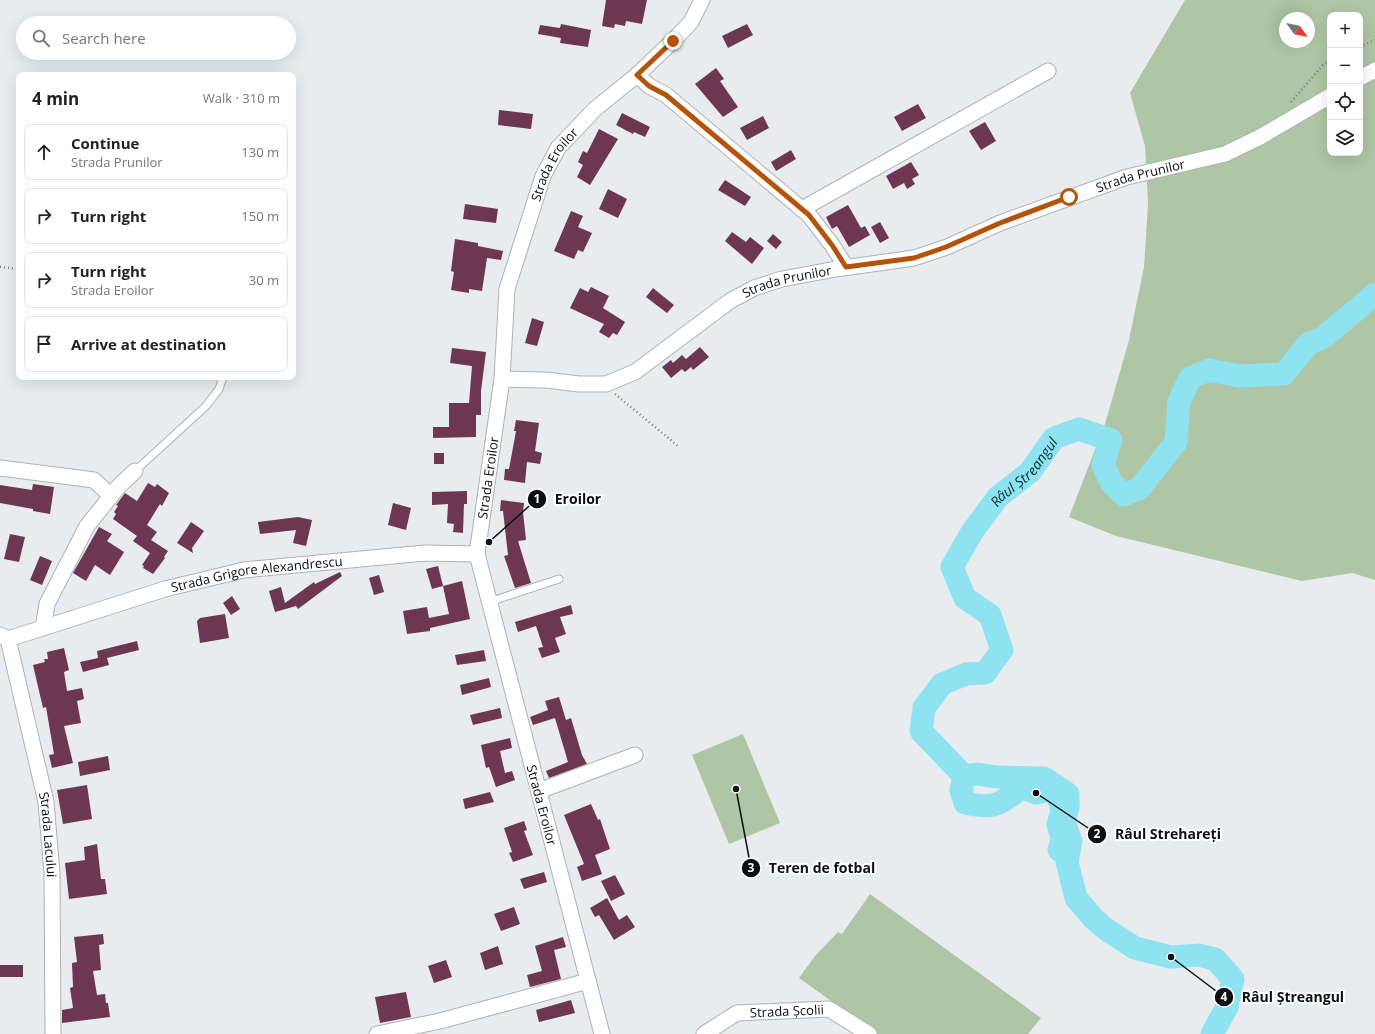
<!DOCTYPE html>
<html lang="en">
<head>
<meta charset="utf-8">
<style>
	body { margin:0; font-family:"Open Sans",sans-serif; background:#f2f2f2; color:#222 }
	.controls { position:absolute; right:12px; top:12px; display:grid; overflow:hidden; border-radius:8px; box-shadow:0 4px 16px #0002 }
	.controls button { width:36px; height:36px; display:grid; place-items:center; padding:0; border:0; border-bottom:1px solid #e0e0e0; background:#fff; color:#222; font:20px sans-serif }
	.compass { position:absolute; left:1279px; top:12px; width:36px; height:36px; border-radius:50%; background:#fff; box-shadow:0 4px 16px #0002; rotate:123deg }
	.stop { position:absolute; width:12px; height:12px; margin:-9px; border:3px solid #b45309; border-radius:50%; background:#fff }
	.stop.end { background:#b45309; border-color:#fff; box-shadow:0 1px 4px #0008 }
	.list { margin:0; padding:0; list-style:none }
	h2 { display:flex; justify-content:space-between; align-items:center; height:52px; margin:0; padding:0 16px; font-size:17px }
	h2 small { font-size:13px; font-weight:400; color:#767676 }
	.list li { display:grid; grid-template-columns:26px 1fr auto; gap:12px; align-items:center; box-sizing:border-box; height:56px; margin:0 8px 8px; padding:0 8px; border:1px solid #e0e0e0; border-radius:8px }
	.list b { display:block; font-size:15px; white-space:nowrap }
	.list p { margin:0; font-size:13px; white-space:nowrap; color:#767676 }
	.list em { font-size:13px; font-style:normal; color:#767676 }
	.icon { flex:none; width:22px; height:22px; fill:none; stroke:currentColor; stroke-width:2; stroke-linecap:round; stroke-linejoin:round }
	.map { position:relative; flex:none; width:1375px; height:1034px; overflow:hidden }
	.search { position:absolute; background:#fff; box-shadow:0 4px 16px #0002; left:16px; top:16px; width:280px; height:44px; display:flex; align-items:center; gap:10px; box-sizing:border-box; padding:0 14px; border-radius:22px; color:#767676; font-size:15px }
	.panel { position:absolute; background:#fff; box-shadow:0 4px 16px #0002; left:16px; top:72px; width:280px; height:308px; border-radius:8px }
	.map>svg:first-child { display:block }
	.green { fill:#aec6a5; fill-rule:evenodd }
	.lines { fill:none; stroke-linecap:round; stroke-linejoin:round }
	.river { stroke:#8fe2f0; stroke-width:23 }
	.building { fill:#6d3751 }
	.lane-casing { stroke:#afb2b5; stroke-width:9 }
	.street-casing { stroke:#afb2b5; stroke-width:17 }
	.path { stroke:#7d7f81; stroke-width:2.5; stroke-dasharray:1 3; stroke-linecap:butt }
	.lane { stroke:#fff; stroke-width:7 }
	.street { stroke:#fff; stroke-width:15 }
	.route { stroke:#b45309; stroke-width:5 }
	.labels { text-anchor:middle; dominant-baseline:central; stroke-width:4; stroke-linejoin:round; paint-order:stroke }
	.street-label { font-size:13px; fill:#0d0e0f; stroke:#fff }
	.water-label { font-size:14px; font-style:italic; fill:#063036; stroke:#fff }
	.leader { fill:none; stroke:#0d0e0f; stroke-width:1.5 }
	.callout-dot { fill:#0d0e0f; stroke:#fff; stroke-width:1.5 }
	.mark-label { font-size:12px; text-anchor:middle; font-weight:bold; fill:#fff }
	.callout-label { font-size:14px; text-anchor:middle; font-weight:bold; fill:#0d0e0f; stroke:#fff; stroke-width:4; stroke-linejoin:round; paint-order:stroke }
</style>
</head>
<body>
<div class="map">
<svg width="1375" height="1034" viewBox="0 0 1375 1034">
	<rect width="100%" height="100%" fill="#e9ecef"/>
	<path class="green" d="M 1185,0 L 1375,0 L 1375,580 L 1352,573 L 1302,581 L 1116,536 L 1069,517 L 1105,424 L 1129,340 L 1144,267 L 1148,204 L 1145,146 L 1130,93 ZM 1330,15 L 1360,15 L 1360,153 L 1330,153 ZM 1285,18 L 1309,18 L 1309,42 L 1285,42 Z
		M 743,734 L 780,823 L 729,844 L 692,755 Z
		M 870,894 L 1041,1018 L 1028,1034 L 877,1034 L 799,978 L 815,956 L 838,932 L 842,934 Z"/>
	<g class="lines">
		<g class="river">
			<path id="s1" d="M 964,776 L 921,731 L 924,708 L 942,684 L 966,674 L 985,673 L 1002,650 L 990,615 L 965,598 L 952,567 L 972,532 L 998,497 L 1030,472 L 1054,438 L 1079,429 L 1111,440 L 1103,465 L 1111,482 L 1124,495 L 1140,488 L 1176,442 L 1179,402 L 1190,378 L 1209,370 L 1239,376 L 1284,374 L 1308,344 L 1324,337 L 1375,294"/>
			<path d="M 1068,855 L 1059,850 L 1062,837 L 1058,825 L 1062,811 L 1058,796 L 1052,789 L 1036,793 L 1022,788 C 998,804 996,810 965,803 L 961,790 L 964,776 L 977,774 L 996,777 L 1044,778 L 1068,794 L 1068,807 L 1064,821 L 1071,841 L 1067,862 L 1076,898 L 1094,919 L 1107,930 L 1135,948 L 1171,957 L 1199,955 L 1215,959 L 1233,979 L 1227,1007 L 1212,1034"/>
		</g>
	</g>
	<path class="building" d="M 606,0 L 647,0 L 642,24 L 626,21 L 625,26 L 615,24 L 614,28 L 602,26 Z
		M 561,24 L 591,30 L 588,47 L 560,43 L 561,38 L 538,34 L 540,25 L 560,28 Z
		M 747,24 L 753,35 L 728,48 L 722,36 Z
		M 716,68 L 724,79 L 720,81 L 738,107 L 723,117 L 695,84 Z
		M 918,104 L 926,118 L 902,131 L 894,117 Z
		M 499,110 L 533,114 L 531,129 L 498,125 Z
		M 622,113 L 650,127 L 645,137 L 634,132 L 633,134 L 616,125 Z
		M 763,116 L 769,128 L 747,140 L 740,128 Z
		M 985,122 L 996,141 L 981,150 L 969,131 Z
		M 599,129 L 618,139 L 590,185 L 577,177 L 583,165 L 578,162 L 583,151 L 587,153 Z
		M 791,150 L 796,159 L 776,171 L 771,162 Z
		M 911,162 L 919,175 L 912,179 L 915,184 L 907,189 L 904,183 L 893,189 L 886,176 Z
		M 725,180 L 751,197 L 745,206 L 718,190 Z
		M 608,189 L 627,199 L 618,218 L 599,209 Z
		M 465,204 L 498,209 L 496,223 L 463,219 Z
		M 848,205 L 861,228 L 865,226 L 870,235 L 849,247 L 837,226 L 832,229 L 826,217 Z
		M 571,211 L 583,216 L 578,227 L 592,233 L 583,252 L 578,250 L 574,259 L 554,251 Z
		M 880,222 L 889,238 L 880,243 L 871,227 Z
		M 732,232 L 746,242 L 750,237 L 764,248 L 752,264 L 725,241 Z
		M 773,234 L 782,242 L 776,249 L 767,241 Z
		M 455,239 L 478,243 L 478,246 L 503,251 L 501,260 L 487,258 L 482,291 L 469,289 L 469,293 L 451,290 L 454,272 L 451,271 Z
		M 591,287 L 609,296 L 603,308 L 625,322 L 617,335 L 613,333 L 609,338 L 599,332 L 604,324 L 570,308 L 580,288 L 588,292 Z
		M 653,288 L 674,305 L 667,313 L 646,297 Z
		M 532,318 L 544,322 L 537,346 L 525,343 Z
		M 700,347 L 709,357 L 693,370 L 691,367 L 685,372 L 682,369 L 671,378 L 662,367 L 671,360 L 673,363 L 682,355 L 686,359 Z
		M 452,348 L 486,352 L 481,391 L 481,415 L 476,415 L 476,437 L 433,438 L 433,427 L 449,427 L 449,403 L 469,403 L 472,366 L 450,363 Z
		M 516,420 L 539,423 L 535,451 L 542,453 L 540,464 L 527,462 L 525,483 L 504,480 L 505,469 L 509,469 L 516,431 L 514,431 Z
		M 434,453 L 444,453 L 444,464 L 434,464 Z
		M 148,483 L 155,487 L 157,484 L 169,493 L 162,506 L 160,504 L 147,525 L 157,532 L 151,540 L 168,551 L 164,557 L 165,558 L 153,574 L 143,568 L 144,566 L 142,565 L 150,553 L 133,541 L 137,536 L 113,519 L 116,514 L 114,512 L 118,506 L 116,505 L 125,493 L 137,501 Z
		M 33,484 L 54,487 L 50,514 L 33,511 L 33,509 L 0,503 L 0,485 L 32,490 Z
		M 467,491 L 467,504 L 464,504 L 463,533 L 453,532 L 454,524 L 447,523 L 448,504 L 432,505 L 432,492 Z
		M 501,500 L 524,503 L 523,512 L 526,540 L 518,541 L 531,583 L 515,588 L 504,556 L 508,555 L 503,511 L 500,511 Z
		M 393,503 L 411,508 L 406,530 L 388,525 Z
		M 298,517 L 312,520 L 306,546 L 293,543 L 296,530 L 260,534 L 258,522 Z
		M 191,522 L 204,531 L 192,548 L 193,553 L 177,543 Z
		M 99,527 L 112,534 L 107,541 L 124,552 L 110,575 L 95,565 L 86,581 L 73,573 Z
		M 10,534 L 25,537 L 19,562 L 4,559 Z
		M 40,556 L 52,561 L 42,585 L 30,580 Z
		M 438,566 L 443,586 L 432,589 L 426,569 Z
		M 340,572 L 342,576 L 298,609 L 296,606 L 275,612 L 269,591 L 281,587 L 285,603 L 314,582 L 315,584 Z
		M 379,575 L 384,592 L 374,595 L 369,578 Z
		M 462,581 L 470,619 L 430,628 L 430,631 L 407,634 L 403,611 L 427,607 L 429,618 L 449,614 L 443,586 Z
		M 232,596 L 240,609 L 231,615 L 223,603 Z
		M 571,605 L 573,614 L 560,617 L 566,634 L 555,638 L 560,652 L 542,658 L 538,648 L 543,647 L 536,626 L 518,632 L 515,622 Z
		M 225,614 L 229,638 L 200,643 L 197,621 L 200,618 Z
		M 137,641 L 139,650 L 107,658 L 109,665 L 83,672 L 80,662 L 98,658 L 97,651 Z
		M 64,648 L 69,670 L 64,672 L 67,691 L 82,688 L 84,699 L 77,701 L 81,723 L 64,726 L 73,763 L 52,768 L 49,755 L 54,754 L 46,707 L 43,708 L 33,665 L 45,662 L 44,659 L 48,659 L 47,652 Z
		M 484,650 L 486,661 L 457,665 L 455,655 Z
		M 489,678 L 491,687 L 462,695 L 460,685 Z
		M 559,697 L 566,720 L 571,718 L 582,755 L 587,764 L 549,778 L 546,771 L 568,762 L 555,718 L 533,725 L 530,717 L 548,710 L 545,701 Z
		M 500,708 L 502,718 L 473,725 L 470,715 Z
		M 510,738 L 512,748 L 500,751 L 505,773 L 512,771 L 515,780 L 496,787 L 489,767 L 486,768 L 481,745 Z
		M 108,756 L 110,770 L 80,776 L 78,762 Z
		M 87,785 L 92,819 L 63,824 L 57,790 Z
		M 490,792 L 494,802 L 465,809 L 463,799 Z
		M 591,804 L 598,820 L 600,819 L 610,849 L 595,855 L 602,874 L 582,881 L 577,867 L 584,864 L 564,815 Z
		M 524,821 L 527,830 L 524,831 L 533,855 L 513,862 L 509,853 L 512,852 L 504,828 Z
		M 97,844 L 101,879 L 105,879 L 107,894 L 69,899 L 65,863 L 85,860 L 84,847 Z
		M 544,872 L 547,882 L 524,889 L 520,879 Z
		M 615,875 L 625,894 L 611,901 L 601,881 Z
		M 607,898 L 619,920 L 627,915 L 635,927 L 614,940 L 599,915 L 595,917 L 590,908 Z
		M 514,907 L 520,924 L 501,931 L 494,914 Z
		M 103,934 L 104,944 L 99,945 L 101,970 L 93,971 L 97,995 L 105,994 L 106,1003 L 108,1003 L 110,1017 L 62,1023 L 62,1010 L 73,1008 L 70,988 L 73,987 L 72,963 L 77,962 L 74,937 Z
		M 563,937 L 566,947 L 554,950 L 561,979 L 530,987 L 527,975 L 542,971 L 535,946 Z
		M 498,946 L 503,964 L 485,970 L 480,953 Z
		M 446,960 L 452,977 L 434,983 L 428,966 Z
		M 0,965 L 23,965 L 23,977 L 0,977 Z
		M 406,992 L 411,1017 L 380,1023 L 375,997 Z
		M 571,1000 L 575,1013 L 539,1022 L 536,1010 Z"/>
	<g class="lines">
		<g class="lane-casing">
			<path id="lane" d="M 135,471 L 206,406 L 219,389 L 223,377
				M 489,602 L 559,579"/>
		</g>
		<g class="street-casing">
			<g id="street">
				<path d="M 637,75 L 649,86 L 666,95 L 809,215 L 832,245 L 846,267"/>
				<path d="M 1360,78 L 1375,70"/>
				<path d="M 802,209 L 1048,71"/>
				<path id="s2" d="M 502,379 L 546,380 L 579,384 L 606,384 L 635,372 L 730,301 L 754,288 L 782,279 L 836,269 L 914,258 L 947,247 L 1000,223 L 1127,177 L 1225,154 L 1260,137 L 1330,96"/>
				<path d="M 0,468 L 94,480 L 111,496"/>
				<path d="M 43,628 L 47,604 L 87,526 L 119,486 L 135,471"/>
				<path id="s3" d="M 0,635 L 8,639 L 165,589 L 244,570 L 425,553 L 477,554"/>
				<path id="s4" d="M 8,639 L 46,802 L 52,873 L 53,1034"/>
				<path d="M 539,791 L 635,755"/>
				<path d="M 377,1034 L 440,1021 L 588,981"/>
				<path id="s5" d="M 602,1034 L 477,554 L 502,379 L 507,289 L 543,176 L 558,148 L 595,109 L 637,75 L 673,41 L 691,22 L 702,0"/>
				<path id="s6" d="M 704,1034 L 737,1013 L 829,1009 L 869,1034"/>
			</g>
		</g>
		<path class="path" d="M 1360,47 L 1375,40
			M 1291,102 L 1323,65 L 1330,61
			M 0,267 L 19,269
			M 615,394 L 678,446"/>
		<use href="#lane" class="lane"/>
		<use href="#street" class="street"/>
	</g>
	<g class="lines">
		<path class="route" d="M 673,41 L 637,75 L 649,86 L 666,95 L 809,215 L 832,245 L 846,267 L 914,258 L 946,247 L 1000,223 L 1069,197"/>
	</g>
	<g class="labels">
		<g class="street-label">
			<text stroke="none"><textPath href="#s5" startOffset="897">Strada Eroilor</textPath></text>
			<text stroke="none"><textPath href="#s2" startOffset="686">Strada Prunilor</textPath></text>
			<text stroke="none"><textPath href="#s2" startOffset="315">Strada Prunilor</textPath></text>
			<text stroke="none"><textPath href="#s5" startOffset="573">Strada Eroilor</textPath></text>
			<text stroke="none"><textPath href="#s3" startOffset="267">Strada Grigore Alexandrescu</textPath></text>
			<text transform="translate(542 805) rotate(75)">Strada Eroilor</text>
			<text stroke="none"><textPath href="#s4" startOffset="200">Strada Lacului</textPath></text>
			<text stroke="none"><textPath href="#s6" startOffset="89">Strada Școlii</textPath></text>
		</g>
		<g class="water-label">
			<text stroke="none"><textPath href="#s1" startOffset="410">Râul Ștreangul</textPath></text>
		</g>
	</g>
	<path class="leader" d="M489 542L537 499M1036 793L1097 834M736 789L751 868M1171 957L1224 997"/>
	<g class="callout-dot">
		<circle cx="489" cy="542" r="4"/>
		<circle cx="1036" cy="793" r="4"/>
		<circle cx="736" cy="789" r="4"/>
		<circle cx="1171" cy="957" r="4"/>
		<circle cx="537" cy="499" r="10"/>
		<circle cx="1097" cy="834" r="10"/>
		<circle cx="751" cy="868" r="10"/>
		<circle cx="1224" cy="997" r="10"/>
	</g>
	<g class="mark-label">
		<text x="537" y="503">1</text>
		<text x="1097" y="838">2</text>
		<text x="751" y="872">3</text>
		<text x="1224" y="1001">4</text>
	</g>
	<g class="callout-label">
		<text x="578" y="504">Eroilor</text>
		<text x="1168" y="839">Râul Strehareți</text>
		<text x="822" y="873">Teren de fotbal</text>
		<text x="1293" y="1002">Râul Ștreangul</text>
	</g>
</svg>
<div class="controls">
<button>+</button>
<button>−</button>
<button><svg class="icon" aria-label="locate" viewBox="0 0 24 24"><circle cx="12" cy="12" r="6"/><path d="M12 2v4M12 18v4M2 12h4M18 12h4"/></svg></button>
<button><svg class="icon" aria-label="layers" viewBox="0 0 24 24"><path d="M12 4l9 5-9 5-9-5zM3 14l9 5 9-5"/></svg></button>
</div>
<svg class="compass" viewBox="-18 -18 36 36"><path d="M0-13l5 13h-10z" fill="#e53935"/><path d="M0 13l5-13h-10z" fill="#767676"/></svg>
<div class="stop" style="left:1069px;top:197px"></div>
<div class="stop end" style="left:673px;top:41px"></div>
<div class="search"><svg class="icon" aria-label="search" viewBox="0 0 24 24"><circle cx="10" cy="10" r="6"/><path d="M15 15l6 6"/></svg>Search here</div>
<section class="panel">
<h2>4 min<small>Walk · 310 m</small></h2>
<ul class="list">
<li><svg class="icon" aria-label="ahead" viewBox="0 0 24 24"><path d="M12 20V5M6 11l6-6 6 6"/></svg><div><b>Continue</b><p>Strada Prunilor</p></div><em>130 m</em></li>
<li><svg class="icon" aria-label="right" viewBox="0 0 24 24"><path d="M7 20v-9h11M14 6l5 5-5 5"/></svg><div><b>Turn right</b></div><em>150 m</em></li>
<li><svg class="icon" aria-label="right" viewBox="0 0 24 24"><path d="M7 20v-9h11M14 6l5 5-5 5"/></svg><div><b>Turn right</b><p>Strada Eroilor</p></div><em>30 m</em></li>
<li><svg class="icon" aria-label="arrive" viewBox="0 0 24 24"><path d="M6 21V4h12l-3 4 3 4H6"/></svg><div><b>Arrive at destination</b></div></li>
</ul>
</section>
</div>
</body>
</html>
